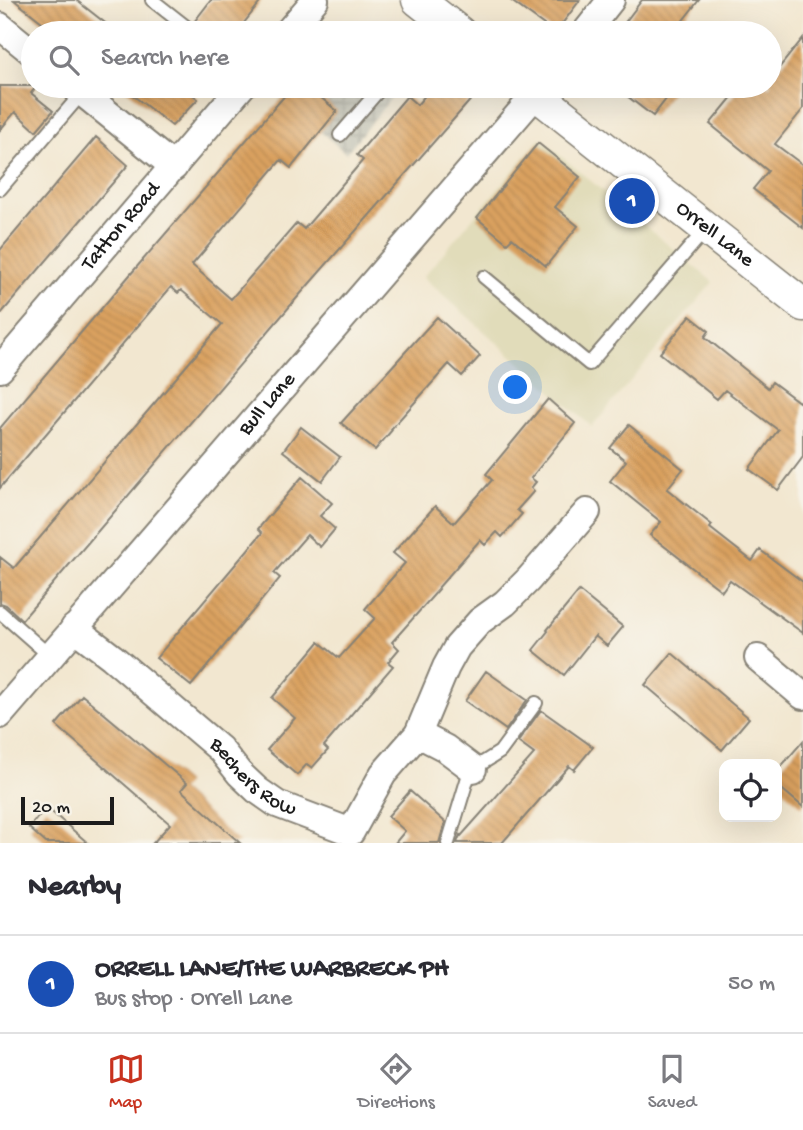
<!DOCTYPE html>
<html lang="en">
<head>
<meta charset="utf-8">
<style>
	body { margin:0; font-family:"Gochi Hand",sans-serif; background:#f7f7f7; color:#2b2b33 }
	.controls { position:absolute; right:21px; bottom:21px; display:grid; overflow:hidden; border-radius:14px; box-shadow:0 7px 28px #0002 }
	.controls button { width:63px; height:63px; display:grid; place-items:center; padding:0; border:0; border-bottom:2px solid #e1e1e2; background:#fff; color:#2b2b33; font:35px sans-serif }
	.scale { position:absolute; left:21px; bottom:18px; width:93px; box-sizing:border-box; padding-left:7px; border:4px solid #1c1c1c; border-top:0; font-size:19px; line-height:24px; white-space:nowrap; color:#1c1c1c; -webkit-text-stroke:5px #f7f3e8; paint-order:stroke }
	.you { position:absolute; left:516px; top:388px; width:24px; height:24px; margin:-18px; border:5px solid #fff; border-radius:50%; background:#1a73e8; box-shadow:0 0 0 10px #1a73e833 }
	.badge { display:grid; place-items:center; width:46px; height:46px; border-radius:50%; background:#c8321e; color:#fff; font-size:23px; font-weight:700 }
	.pin { position:absolute; translate:-50% -50%; border:4px solid #fff; box-shadow:0 2px 7px #0006 }
	.list { margin:0; padding:0; list-style:none }
	h2 { display:flex; justify-content:space-between; align-items:center; height:91px; margin:0; padding:0 28px; font-size:30px }
	h2 small { font-size:23px; font-weight:400; color:#7c7c81 }
	.list li { display:grid; grid-template-columns:46px 1fr auto; gap:21px; align-items:center; box-sizing:border-box; height:98px; padding:0 28px; border-top:2px solid #e1e1e2 }
	.list b { display:block; font-size:26px; white-space:nowrap }
	.list p { margin:0; font-size:23px; white-space:nowrap; color:#7c7c81 }
	.list em { font-size:23px; font-style:normal; color:#7c7c81 }
	.icon { flex:none; width:38px; height:38px; fill:none; stroke:currentColor; stroke-width:2; stroke-linecap:round; stroke-linejoin:round }
	.map { position:relative; flex:none; width:803px; height:843px; overflow:hidden }
	.search { position:absolute; background:#fff; box-shadow:0 7px 28px #0002; left:21px; right:21px; top:21px; height:77px; display:flex; align-items:center; gap:18px; box-sizing:border-box; padding:0 24px; border-radius:38px; color:#7c7c81; font-size:26px }
	.sheet { height:189px; background:#fff }
	nav { display:flex; justify-content:space-around; align-items:center; box-sizing:border-box; height:98px; border-top:2px solid #e1e1e2; background:#fff; font-size:19px; color:#7c7c81 }
	nav a { display:grid; justify-items:center; gap:4px }
	nav .on { color:#c8321e }
	.map>svg:first-child { display:block }
	.built { fill:#e1dcba }
	.industrial { fill:url(#industrial-grid) }
	.building { fill:url(#building-back-hatch) }
	.lines { fill:none; stroke-linecap:round; stroke-linejoin:round }
	.service-casing { stroke:#878276; stroke-width:16 }
	.minor-casing { stroke:#878276; stroke-width:30 }
	.tertiary-casing { stroke:#878276; stroke-width:35 }
	.service { stroke:#fff; stroke-width:12 }
	.minor { stroke:#fff; stroke-width:26 }
	.tertiary { stroke:#fff; stroke-width:32 }
	.labels { text-anchor:middle; dominant-baseline:central; stroke-width:5; stroke-linejoin:round; paint-order:stroke }
	.street-label { font-size:21px; fill:#1c1c1c; stroke:#f7f3e8 }
</style>
</head>
<body>
<div class="map">
<svg width="803" height="843" viewBox="0 0 803 843">
	<defs>
		<pattern id="industrial-grid" width="8" height="8" patternUnits="userSpaceOnUse" patternTransform="scale(1.75)"><rect width="8" height="8" fill="#c5c5b8"/><path d="M0 4h8M4 0v8" fill="none" stroke="#a9a99e"/></pattern>
		<pattern id="building-back-hatch" width="6" height="6" patternUnits="userSpaceOnUse" patternTransform="scale(1.75)"><rect width="6" height="6" fill="#daa15f"/><path d="M-1 5l2 2M0 0l6 6M5-1l2 2" fill="none" stroke="#ba8a52"/></pattern>
	</defs>
	<rect width="100%" height="100%" fill="#f7f3e8"/>
	<filter id="ink" filterUnits="userSpaceOnUse"><feTurbulence type="fractalNoise" baseFrequency=".0143" numOctaves="2"/><feDisplacementMap in="SourceGraphic" scale="14" xChannelSelector="R" yChannelSelector="G"/><feConvolveMatrix kernelMatrix="1 2 1 2 8 2 1 2 1" color-interpolation-filters="sRGB"/></filter>
	<filter id="wash" filterUnits="userSpaceOnUse"><feTurbulence type="fractalNoise" baseFrequency=".00686" numOctaves="4" result="noise"/><feDisplacementMap in="SourceGraphic" scale="28" xChannelSelector="R" yChannelSelector="G"/><feGaussianBlur stdDeviation="1.57" result="paint"/><feColorMatrix in="noise" values="0 0 0 0 0 0 0 0 0 0 0 0 0 0 0 0 0 1.4 0 .05"/><feComposite in="paint" operator="in"/></filter>
	<g filter="url(#wash)">
		<rect width="100%" height="100%" fill="#f2e7d0"/>
		<path class="built" d="M 540,139 L 713,282 L 592,427 L 423,277 Z"/>
		<path class="industrial" d="M 274,86 L 391,86 L 397,91 L 346,153 L 270,89 Z"/>
		<g id="blocks">
			<path class="building" d="M 14,0 L 76,0 L 118,33 L 56,33 Z
				M 211,0 L 262,0 L 236,33 L 208,33 L 194,22 Z
				M 510,0 L 580,0 L 555,33 Z
				M 642,0 L 699,0 L 673,33 L 617,33 Z
				M 803,38 L 803,109 L 775,144 L 803,165 L 803,228 L 753,189 L 768,171 L 710,124 L 741,86 L 770,86 L 770,79 Z
				M 0,86 L 37,86 L 31,93 L 53,111 L 36,131 L 15,112 L 0,130 Z
				M 121,86 L 182,86 L 198,99 L 172,126 Z
				M 293,86 L 307,86 L 337,111 L 291,168 L 281,160 L 192,265 L 231,299 L 297,223 L 304,229 L 363,160 L 357,155 L 407,96 L 417,105 L 433,86 L 462,86 L 474,96 L 296,299 L 22,620 L 6,605 L 0,603 L 0,557 L 14,568 L 222,324 L 181,290 L 178,293 L 171,287 L 0,488 L 0,428 L 129,276 Z
				M 614,86 L 676,86 L 653,116 Z
				M 96,137 L 128,165 L 0,315 L 0,250 Z
				M 538,143 L 580,177 L 555,207 L 578,226 L 546,266 L 512,238 L 507,243 L 477,218 Z
				M 690,316 L 709,331 L 705,337 L 768,388 L 772,382 L 799,402 L 803,397 L 803,457 L 778,490 L 749,469 L 778,430 L 725,390 L 717,399 L 660,353 Z
				M 437,317 L 480,356 L 462,376 L 449,364 L 391,429 L 392,430 L 375,450 L 341,423 Z
				M 548,399 L 575,423 L 531,478 L 536,482 L 531,488 L 534,491 L 517,510 L 522,514 L 502,537 L 497,532 L 485,545 L 480,540 L 438,588 L 439,589 L 392,642 L 399,649 L 388,662 L 393,666 L 324,746 L 328,750 L 312,768 L 307,764 L 297,775 L 267,750 L 295,718 L 272,698 L 319,642 L 339,658 L 375,618 L 365,609 L 405,563 L 393,553 L 435,506 L 454,523 L 492,480 L 486,474 Z
				M 629,425 L 683,469 L 667,489 L 712,525 L 710,528 L 752,561 L 760,550 L 803,582 L 803,633 L 730,580 L 722,591 L 650,535 L 661,522 L 610,481 L 626,461 L 610,448 Z
				M 301,427 L 340,457 L 322,481 L 283,451 Z
				M 302,477 L 332,503 L 320,516 L 335,529 L 320,547 L 307,535 L 274,573 L 280,578 L 191,686 L 156,658 L 262,533 L 258,529 Z
				M 579,591 L 623,627 L 607,646 L 595,636 L 564,675 L 533,650 L 548,631 L 547,630 Z
				M 672,653 L 749,718 L 722,750 L 645,685 Z
				M 486,671 L 527,700 L 506,730 L 465,701 Z
				M 82,695 L 187,783 L 181,790 L 240,843 L 153,843 L 170,824 L 56,725 Z
				M 541,710 L 593,747 L 574,770 L 569,766 L 502,843 L 457,843 L 460,835 L 461,836 L 534,754 L 518,742 Z
				M 803,741 L 803,807 L 777,785 L 777,771 Z
				M 410,791 L 445,822 L 439,843 L 395,843 L 405,831 L 388,816 Z
				M 46,807 L 88,843 L 46,843 L 29,828 Z"/>
		</g>
	</g>
	<g filter="url(#ink)">
		<use href="#blocks" fill-opacity="0" stroke="#878276" stroke-width="2"/>
		<g class="lines">
			<g class="service-casing">
				<path id="service" d="M 152,0 L 194,33
					M 298,20 L 313,33
					M 340,135 L 379,90 L 374,86
					M 0,189 L 82,93
					M 484,277 L 589,364 L 706,229
					M 0,612 L 50,656
					M 448,843 L 468,777 L 473,769 L 500,752 L 536,703"/>
			</g>
			<g class="minor-casing">
				<g id="minor">
					<path d="M 0,26 L 33,53"/>
					<path d="M 287,33 L 315,0"/>
					<path d="M 585,33 L 611,0"/>
					<path d="M 74,86 L 174,167"/>
					<path id="s1" d="M 0,369 L 242,86"/>
					<path id="s2" d="M 74,628 L 112,657 L 220,749 L 239,773 L 257,790 L 277,804 L 351,832 L 383,774 L 418,734 L 446,667 L 457,647 L 480,621 L 505,603 L 528,580 L 587,512"/>
					<path d="M 758,658 L 803,696"/>
					<path id="s3" d="M 0,715 L 543,86"/>
					<path d="M 418,734 L 445,748 L 473,769"/>
				</g>
			</g>
			<g class="tertiary-casing">
				<g id="tertiary">
					<path d="M 418,0 L 460,33"/>
					<path id="s4" d="M 526,86 L 803,305"/>
				</g>
			</g>
			<use href="#service" class="service"/>
			<use href="#minor" class="minor"/>
			<use href="#tertiary" class="tertiary"/>
		</g>
	</g>
	<g class="labels">
		<g class="street-label">
			<text stroke="none"><textPath href="#s1" startOffset="187">Tatton Road</textPath></text>
			<text stroke="none"><textPath href="#s4" startOffset="240">Orrell Lane</textPath></text>
			<text stroke="none"><textPath href="#s3" startOffset="410">Bull Lane</textPath></text>
			<text stroke="none"><textPath href="#s2" startOffset="234">Bechers Row</textPath></text>
		</g>
	</g>
</svg>
<div class="controls">
<button><svg class="icon" aria-label="locate" viewBox="0 0 24 24"><circle cx="12" cy="12" r="6"/><path d="M12 2v4M12 18v4M2 12h4M18 12h4"/></svg></button>
</div>
<div class="scale">20 m</div>
<div class="you"></div>
<div class="pin badge" style="left:632px;top:201px;background:#1a4fb4">1</div>
<div class="search"><svg class="icon" aria-label="search" viewBox="0 0 24 24"><circle cx="10" cy="10" r="6"/><path d="M15 15l6 6"/></svg>Search here</div>
</div>
<section class="sheet">
<h2>Nearby<small></small></h2>
<ul class="list">
<li><span class="badge" style="background:#1a4fb4">1</span><div><b>ORRELL LANE/THE WARBRECK PH</b><p>Bus stop · Orrell Lane</p></div><em>50 m</em></li>
</ul>
</section>
<nav>
<a class="on"><svg class="icon" aria-label="map" viewBox="0 0 24 24"><path d="M3 6l6-2 6 2 6-2v14l-6 2-6-2-6 2zM9 4v14M15 6v14"/></svg>Map</a>
<a><svg class="icon" aria-label="directions" viewBox="0 0 24 24"><path d="M12 3l9 9-9 9-9-9zM9 14v-3h6M13 9l2 2-2 2"/></svg>Directions</a>
<a><svg class="icon" aria-label="saved" viewBox="0 0 24 24"><path d="M7 4h10v16l-5-4-5 4z"/></svg>Saved</a>
</nav>
</body>
</html>
